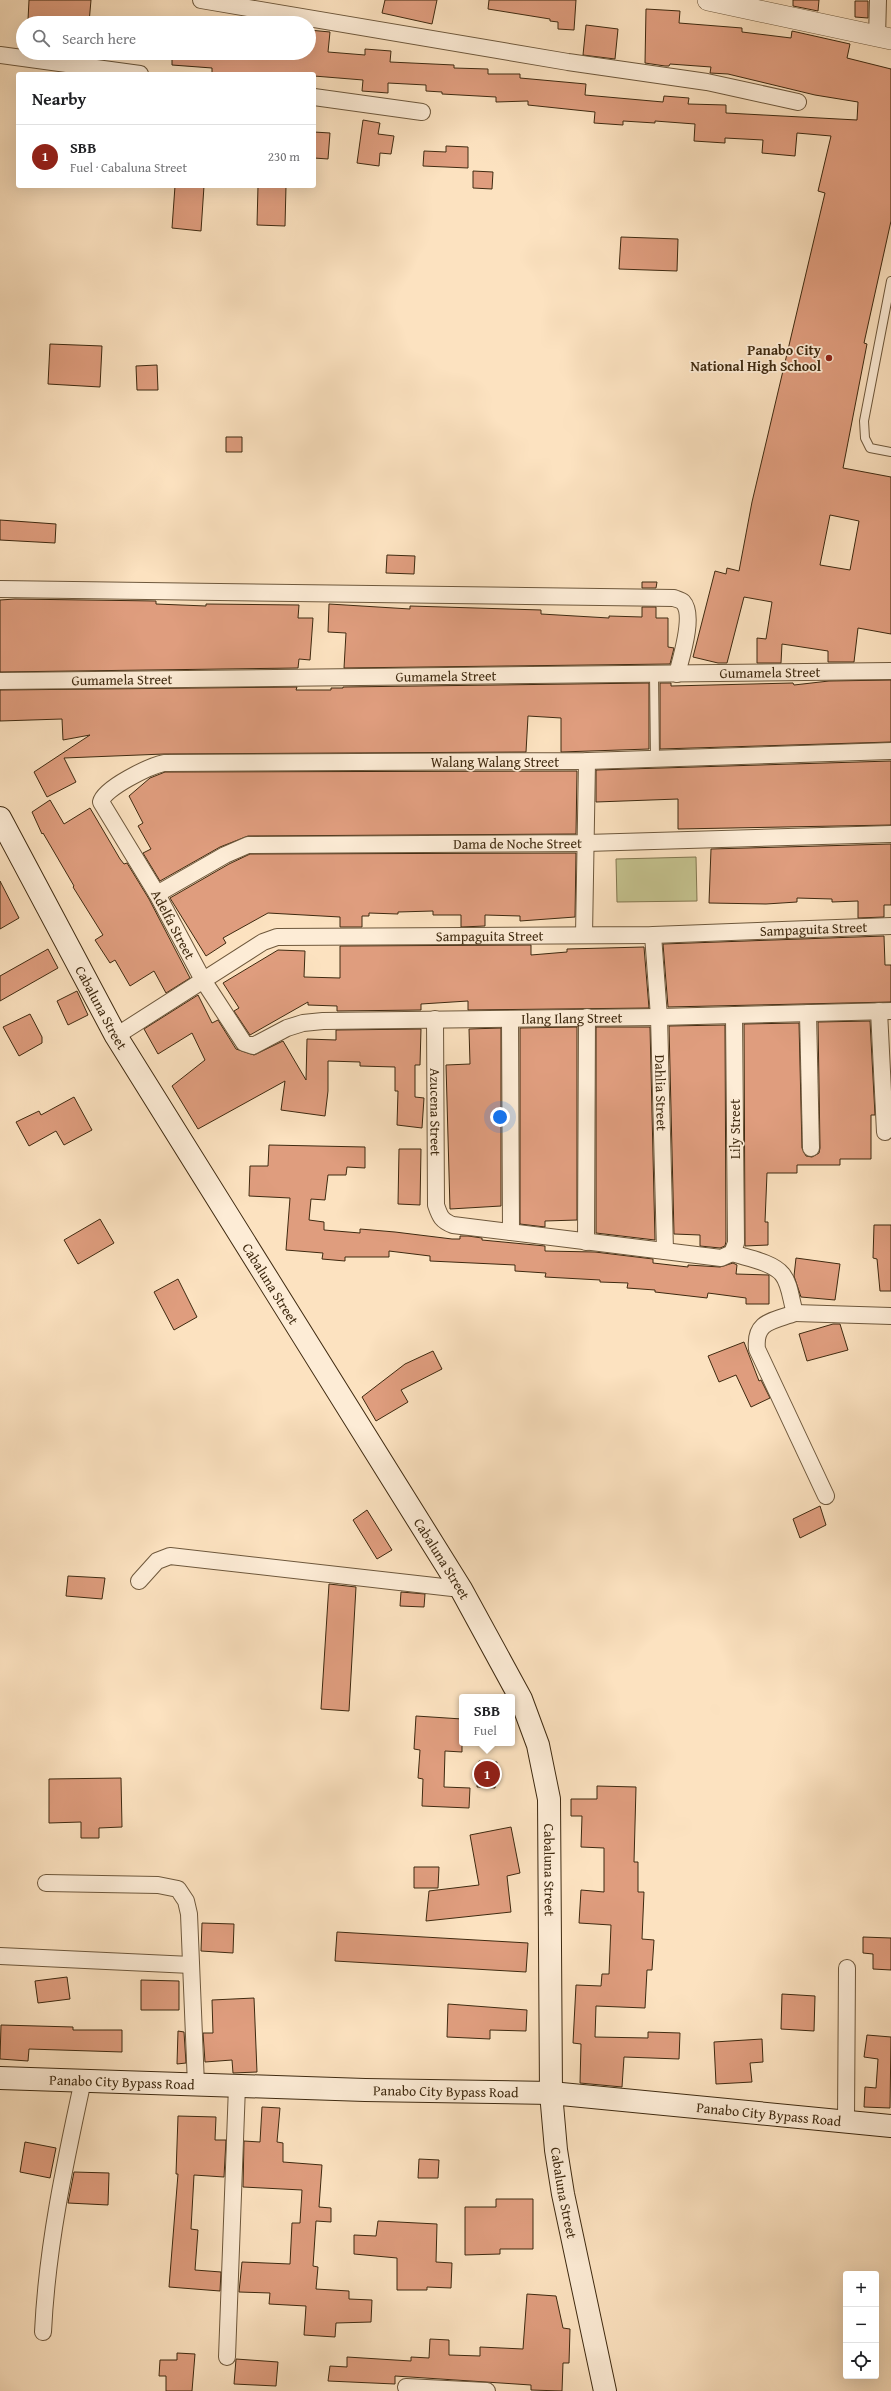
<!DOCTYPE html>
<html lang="en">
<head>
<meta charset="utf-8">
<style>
	body { margin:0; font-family:"Gentium Book Plus",serif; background:#f6f6f6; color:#202124 }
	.controls { position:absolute; right:12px; bottom:12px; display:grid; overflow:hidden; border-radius:4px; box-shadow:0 4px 16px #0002 }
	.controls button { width:36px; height:36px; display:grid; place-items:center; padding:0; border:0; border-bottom:1px solid #e0e0e0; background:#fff; color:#202124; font:20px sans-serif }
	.you { position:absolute; left:500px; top:1117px; width:14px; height:14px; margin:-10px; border:3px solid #fff; border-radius:50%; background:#1a73e8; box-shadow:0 0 0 6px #1a73e833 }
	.badge { display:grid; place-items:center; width:26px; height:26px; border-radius:50%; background:#8f2418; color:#fff; font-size:13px; font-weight:700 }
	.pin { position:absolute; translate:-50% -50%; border:2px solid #fff; box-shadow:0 1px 4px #0006 }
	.popup { position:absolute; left:459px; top:1694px; width:56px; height:52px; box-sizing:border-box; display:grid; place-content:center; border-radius:4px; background:#fff; filter:drop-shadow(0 1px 3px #0005); font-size:13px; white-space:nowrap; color:#757577 }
	.popup b { font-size:15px; color:#202124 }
	.popup::after { content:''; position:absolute; left:50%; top:100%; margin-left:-8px; border:8px solid transparent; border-top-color:#fff }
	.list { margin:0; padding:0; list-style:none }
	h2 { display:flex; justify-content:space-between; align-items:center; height:52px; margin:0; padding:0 16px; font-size:17px }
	h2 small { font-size:13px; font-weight:400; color:#757577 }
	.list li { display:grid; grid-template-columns:26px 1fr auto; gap:12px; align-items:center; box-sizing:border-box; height:64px; padding:0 16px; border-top:1px solid #e0e0e0 }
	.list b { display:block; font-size:15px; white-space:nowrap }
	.list p { margin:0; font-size:13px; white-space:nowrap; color:#757577 }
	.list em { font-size:13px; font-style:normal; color:#757577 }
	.icon { flex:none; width:22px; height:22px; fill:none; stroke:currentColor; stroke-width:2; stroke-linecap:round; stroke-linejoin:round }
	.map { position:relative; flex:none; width:891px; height:2391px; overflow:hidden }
	.search { position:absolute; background:#fff; box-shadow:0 4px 16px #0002; left:16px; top:16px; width:300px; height:44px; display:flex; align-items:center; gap:10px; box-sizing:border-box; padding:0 14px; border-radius:22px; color:#757577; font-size:15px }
	.panel { position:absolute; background:#fff; box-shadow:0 4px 16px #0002; left:16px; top:72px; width:300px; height:116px; border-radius:4px }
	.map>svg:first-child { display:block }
	.green { fill:#c4c28e; stroke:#82764f }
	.building { fill:#df9d7e; stroke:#3f2a10; fill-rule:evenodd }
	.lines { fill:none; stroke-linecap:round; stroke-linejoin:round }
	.service-casing { stroke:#6e583c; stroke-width:10 }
	.minor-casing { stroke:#6e583c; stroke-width:18 }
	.tertiary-casing { stroke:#6e583c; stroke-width:22 }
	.secondary-casing { stroke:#3f2a10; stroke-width:24 }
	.service { stroke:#fdecd6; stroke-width:8 }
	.minor { stroke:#fdecd6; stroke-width:16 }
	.tertiary { stroke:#fdecd6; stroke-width:21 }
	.secondary { stroke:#fdecd6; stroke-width:22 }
	.poi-dot { fill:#8f2418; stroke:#fdecd6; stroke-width:1.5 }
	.labels { text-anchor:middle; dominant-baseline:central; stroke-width:3.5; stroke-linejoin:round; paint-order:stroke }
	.poi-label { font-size:14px; font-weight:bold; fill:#3f2a10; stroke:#fdecd6; text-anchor:end }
	.street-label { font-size:14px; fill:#3f2a10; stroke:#fdecd6 }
</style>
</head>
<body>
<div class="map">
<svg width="891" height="2391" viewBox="0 0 891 2391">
	<rect width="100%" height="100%" fill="#fce2c0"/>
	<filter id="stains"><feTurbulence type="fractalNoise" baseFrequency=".005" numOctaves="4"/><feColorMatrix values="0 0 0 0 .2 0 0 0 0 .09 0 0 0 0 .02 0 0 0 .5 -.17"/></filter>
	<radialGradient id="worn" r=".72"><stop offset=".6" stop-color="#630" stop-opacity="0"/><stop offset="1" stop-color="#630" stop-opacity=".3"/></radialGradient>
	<path class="green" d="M 696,857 L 697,901 L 617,902 L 616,859 Z"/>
	<path class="building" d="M 29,0 L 91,0 L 89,23 L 28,20 Z
		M 385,0 L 437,0 L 432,24 L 382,13 Z
		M 489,0 L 576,0 L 574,30 L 558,29 L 558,22 L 550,21 L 550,19 L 488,9 Z
		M 793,0 L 819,0 L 818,11 L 793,6 Z
		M 855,1 L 868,1 L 868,18 L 855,17 Z
		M 646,9 L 680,11 L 679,23 L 742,28 L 742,32 L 791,38 L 792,31 L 850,44 L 847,58 L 891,69 L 891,221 L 864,343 L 867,344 L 843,468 L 891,477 L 891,634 L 858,628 L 854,662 L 828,662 L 828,651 L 782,644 L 781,663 L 757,663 L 757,638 L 766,639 L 772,602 L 744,597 L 727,663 L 718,663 L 693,657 L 715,571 L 726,574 L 727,568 L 739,571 L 752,502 L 825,193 L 818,191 L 831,136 L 797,133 L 795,156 L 762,153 L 763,140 L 725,138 L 725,143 L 694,141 L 695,124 L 655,121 L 655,123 L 623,121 L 623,125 L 594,123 L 595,112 L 528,105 L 528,101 L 496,102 L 496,97 L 442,94 L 442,92 L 426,91 L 426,85 L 388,83 L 388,93 L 362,91 L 363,80 L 314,76 L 314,74 L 212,74 L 212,68 L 172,65 L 172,53 L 309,53 L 309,30 L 330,32 L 328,52 L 365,55 L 365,49 L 391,51 L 390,62 L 454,65 L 454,68 L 488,69 L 488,74 L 520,74 L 520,78 L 586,84 L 585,95 L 663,102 L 664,96 L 689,98 L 688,104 L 726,105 L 726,113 L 857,120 L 858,102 L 815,95 L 728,74 L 710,73 L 711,67 L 670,64 L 669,66 L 665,66 L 645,63 ZM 830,515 L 859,521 L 850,570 L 820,565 Z
		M 586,25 L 618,29 L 615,59 L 583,55 Z
		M 363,120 L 380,123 L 378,134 L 394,136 L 391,154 L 380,153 L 379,166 L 357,163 Z
		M 314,132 L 330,133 L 328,159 L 314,158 Z
		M 446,146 L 468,147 L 468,168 L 423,166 L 424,151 L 446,152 Z
		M 473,171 L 493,172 L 492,189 L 473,188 Z
		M 175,186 L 204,186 L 201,231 L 172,228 Z
		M 258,186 L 286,186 L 285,226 L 257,225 Z
		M 621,237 L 678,239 L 677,271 L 619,269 Z
		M 50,344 L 102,346 L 100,387 L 48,384 Z
		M 157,365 L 158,390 L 137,390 L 136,366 Z
		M 226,437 L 242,437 L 242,452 L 226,452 Z
		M 0,520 L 56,524 L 55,543 L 0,540 Z
		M 387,555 L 415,556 L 414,574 L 386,573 Z
		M 642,582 L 657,582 L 656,588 L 642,588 Z
		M 15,599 L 156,601 L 156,604 L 206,606 L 206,604 L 299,605 L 298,618 L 313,618 L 310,660 L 299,659 L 298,668 L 0,672 L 0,600 Z
		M 329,604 L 410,609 L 410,606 L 541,610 L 541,614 L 609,618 L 609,616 L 642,617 L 642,607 L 656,607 L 656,618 L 668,618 L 668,647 L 674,648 L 670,664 L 344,668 L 346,633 L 328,632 Z
		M 891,680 L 891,742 L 660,749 L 660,683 L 671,683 L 671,686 L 793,683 L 794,685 L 829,681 Z
		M 649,683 L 649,749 L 561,752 L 561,718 L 528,716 L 526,752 L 164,754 L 64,758 L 76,782 L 47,797 L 34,772 L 90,735 L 63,740 L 62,719 L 0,721 L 0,690 L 297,687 L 296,690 L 331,690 L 331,688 L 343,688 L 343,687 Z
		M 891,761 L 891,825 L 678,829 L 678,799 L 596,802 L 596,770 Z
		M 577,771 L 576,834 L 248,836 L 220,847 L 160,881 L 143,853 L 151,849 L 138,826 L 143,823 L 129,796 L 150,778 L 165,772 Z
		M 50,800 L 64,824 L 90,808 L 120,859 L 124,864 L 127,863 L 149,899 L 190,978 L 166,993 L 154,971 L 130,986 L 115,960 L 110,963 L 95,940 L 103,935 L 73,887 L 74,886 L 43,833 L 42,834 L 32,812 Z
		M 891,844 L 891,905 L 884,905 L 884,917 L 858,918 L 858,901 L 832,902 L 832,899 L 797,898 L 797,902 L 766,904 L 709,903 L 711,849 Z
		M 576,853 L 575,917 L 520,921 L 520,916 L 485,915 L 485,926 L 461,927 L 461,915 L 433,915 L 433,911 L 398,912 L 398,914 L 369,913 L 369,916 L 362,916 L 362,927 L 340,927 L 340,917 L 268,913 L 223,938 L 226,943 L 206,956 L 170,898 L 229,864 L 250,854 Z
		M 0,881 L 19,918 L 0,929 Z
		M 884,936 L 885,965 L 891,965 L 891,1002 L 668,1007 L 663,944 Z
		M 531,945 L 531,955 L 567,952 L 567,949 L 644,947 L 649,1008 L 468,1010 L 468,1001 L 421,1004 L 421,1010 L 337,1011 L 337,1006 L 308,1005 L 308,1002 L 250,1035 L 234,1011 L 239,1008 L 223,983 L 278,950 L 305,951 L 304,977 L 340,978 L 340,946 Z
		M 48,949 L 58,968 L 0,1001 L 0,976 Z
		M 77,991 L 88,1015 L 68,1025 L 57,1001 Z
		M 198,995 L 212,1023 L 218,1020 L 236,1049 L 254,1055 L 283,1041 L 306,1080 L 307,1039 L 336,1040 L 336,1030 L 421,1029 L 420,1065 L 415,1065 L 415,1097 L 424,1098 L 422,1128 L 397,1125 L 398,1091 L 395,1091 L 395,1067 L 360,1066 L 360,1062 L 328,1061 L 328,1091 L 325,1116 L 281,1110 L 285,1081 L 198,1129 L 172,1086 L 205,1060 L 192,1033 L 158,1054 L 144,1029 Z
		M 30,1014 L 42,1037 L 42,1043 L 19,1056 L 3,1027 Z
		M 870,1021 L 875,1115 L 871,1115 L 871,1159 L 840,1159 L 840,1165 L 797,1165 L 797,1173 L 767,1173 L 765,1222 L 768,1222 L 768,1245 L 745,1246 L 744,1024 L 799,1023 L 802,1148 L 806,1156 L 812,1157 L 819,1153 L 820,1148 L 818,1022 Z
		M 725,1025 L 726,1241 L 725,1246 L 720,1248 L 700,1246 L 700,1235 L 674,1234 L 669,1026 Z
		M 577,1027 L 577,1220 L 545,1221 L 545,1227 L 520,1224 L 520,1028 Z
		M 596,1027 L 650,1027 L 655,1240 L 596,1233 Z
		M 501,1028 L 501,1206 L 450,1209 L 446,1065 L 470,1064 L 469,1029 Z
		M 74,1097 L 92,1130 L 64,1145 L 56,1131 L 29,1146 L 16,1122 L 39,1111 L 41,1115 Z
		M 269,1145 L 365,1147 L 365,1168 L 347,1167 L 346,1175 L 328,1175 L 325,1200 L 311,1199 L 309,1220 L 324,1222 L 324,1230 L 360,1233 L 360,1229 L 395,1232 L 452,1239 L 460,1239 L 460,1236 L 468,1236 L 482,1238 L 482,1240 L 545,1246 L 545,1251 L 595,1252 L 653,1259 L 653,1263 L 688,1267 L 688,1265 L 720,1267 L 733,1263 L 737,1265 L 736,1274 L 769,1275 L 769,1304 L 746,1304 L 746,1298 L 708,1293 L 707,1298 L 655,1292 L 655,1290 L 627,1288 L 628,1283 L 600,1282 L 600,1280 L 545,1277 L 546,1273 L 515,1271 L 515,1265 L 430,1261 L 430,1256 L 389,1251 L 389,1257 L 345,1257 L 345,1261 L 322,1259 L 323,1253 L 286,1250 L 290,1198 L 249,1196 L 250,1166 L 268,1166 Z
		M 399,1149 L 421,1149 L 420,1205 L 398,1204 Z
		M 100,1219 L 114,1243 L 78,1264 L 64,1240 Z
		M 874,1225 L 891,1225 L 891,1291 L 880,1291 L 877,1259 L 873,1258 Z
		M 796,1258 L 840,1264 L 835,1300 L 801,1297 L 794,1276 Z
		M 178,1279 L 197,1317 L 174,1330 L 154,1292 Z
		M 833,1324 L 840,1324 L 848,1350 L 807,1361 L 799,1334 Z
		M 744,1342 L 759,1381 L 761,1380 L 770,1398 L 751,1407 L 736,1375 L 719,1382 L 708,1356 Z
		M 433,1351 L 442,1369 L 401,1390 L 408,1402 L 376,1421 L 362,1397 L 405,1364 Z
		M 820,1506 L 826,1525 L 800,1538 L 793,1519 Z
		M 367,1510 L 392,1550 L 377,1559 L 353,1520 Z
		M 68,1576 L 105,1578 L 102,1599 L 66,1596 Z
		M 329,1584 L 356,1587 L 349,1711 L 321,1709 Z
		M 401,1592 L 425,1594 L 424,1607 L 400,1606 Z
		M 416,1716 L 462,1719 L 462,1752 L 445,1751 L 444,1787 L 470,1788 L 469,1808 L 422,1806 L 423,1779 L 418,1778 L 420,1750 L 414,1749 Z
		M 479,1761 L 497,1762 L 495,1788 L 477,1787 Z
		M 121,1778 L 122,1827 L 99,1828 L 99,1838 L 81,1838 L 81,1822 L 49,1823 L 49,1779 Z
		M 597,1786 L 636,1787 L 634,1862 L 638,1862 L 638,1892 L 644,1892 L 642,1939 L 654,1940 L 652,1970 L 647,1970 L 645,2008 L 596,2006 L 595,2037 L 648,2038 L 648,2032 L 680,2033 L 679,2059 L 624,2057 L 622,2087 L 580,2083 L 581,2044 L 573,2043 L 576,1985 L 601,1986 L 602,1974 L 609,1974 L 611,1925 L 579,1923 L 581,1890 L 604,1892 L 604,1848 L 581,1847 L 582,1816 L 571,1816 L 571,1799 L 597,1799 Z
		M 511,1827 L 520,1873 L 507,1876 L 511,1912 L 426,1921 L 429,1891 L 479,1885 L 470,1835 Z
		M 414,1867 L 439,1867 L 438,1888 L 414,1888 Z
		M 202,1923 L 234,1924 L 233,1953 L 201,1951 Z
		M 337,1932 L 528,1943 L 526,1972 L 335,1961 Z
		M 863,1937 L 891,1938 L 891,1970 L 873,1969 L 873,1954 L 863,1953 Z
		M 67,1977 L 70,1999 L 38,2003 L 35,1981 Z
		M 141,1980 L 179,1981 L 179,2010 L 141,2010 Z
		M 782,1994 L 815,1996 L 814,2031 L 781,2029 Z
		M 254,1998 L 257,2072 L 233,2073 L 232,2060 L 205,2062 L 203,2033 L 213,2033 L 212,2000 Z
		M 448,2004 L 527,2010 L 526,2031 L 490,2030 L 490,2039 L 447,2037 Z
		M 1,2025 L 73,2027 L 73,2030 L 122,2030 L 122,2052 L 29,2049 L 28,2061 L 0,2059 Z
		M 178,2031 L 184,2032 L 186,2063 L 177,2064 Z
		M 867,2035 L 891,2037 L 890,2108 L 864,2107 L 865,2087 L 876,2088 L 878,2059 L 864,2057 Z
		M 762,2039 L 763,2062 L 750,2063 L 752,2082 L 716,2084 L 714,2042 Z
		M 262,2107 L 280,2108 L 277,2142 L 283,2143 L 283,2162 L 322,2165 L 319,2207 L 331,2208 L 331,2222 L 316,2221 L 313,2266 L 318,2267 L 316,2289 L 349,2291 L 349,2299 L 372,2300 L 371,2322 L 336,2323 L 335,2337 L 304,2335 L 306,2306 L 269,2304 L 270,2293 L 239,2292 L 242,2262 L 290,2264 L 292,2223 L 300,2223 L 302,2190 L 243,2187 L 244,2141 L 260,2142 Z
		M 178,2116 L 216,2117 L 215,2140 L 226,2140 L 224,2177 L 194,2175 L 191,2229 L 198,2230 L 195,2270 L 221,2272 L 220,2291 L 169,2287 L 178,2174 L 176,2174 Z
		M 25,2142 L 56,2148 L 50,2178 L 20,2172 Z
		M 419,2159 L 439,2160 L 438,2178 L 418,2178 Z
		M 74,2172 L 109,2173 L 108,2205 L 68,2203 Z
		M 496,2199 L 533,2199 L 533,2249 L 500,2249 L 500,2254 L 465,2255 L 465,2207 L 496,2207 Z
		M 378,2221 L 437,2224 L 436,2262 L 452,2263 L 451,2288 L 427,2287 L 427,2290 L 397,2290 L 397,2258 L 354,2254 L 354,2235 L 376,2236 Z
		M 527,2294 L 556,2296 L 563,2328 L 570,2329 L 569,2363 L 563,2363 L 562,2391 L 531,2390 L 531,2385 L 395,2376 L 395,2384 L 328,2381 L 330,2366 L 347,2367 L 347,2357 L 411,2361 L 411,2357 L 429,2358 L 430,2339 L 449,2340 L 449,2355 L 480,2356 L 480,2347 L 523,2349 Z
		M 177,2353 L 195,2354 L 192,2391 L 166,2391 L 166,2376 L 159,2376 L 160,2360 L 177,2360 Z
		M 236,2359 L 278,2362 L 276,2386 L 234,2384 Z"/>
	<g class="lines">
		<g class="service-casing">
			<path id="service" d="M 891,281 L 864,421 L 865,438 L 870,448 L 891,452
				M 654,674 L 655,759"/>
		</g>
		<g class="minor-casing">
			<g id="minor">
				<path d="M 201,0 L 568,62 L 707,82 L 798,102"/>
				<path d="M 877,37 L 878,0"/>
				<path d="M 0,55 L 140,74"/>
				<path d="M 314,97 L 422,112"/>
				<path d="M 0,589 L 674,598 C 676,599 681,600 683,602 C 695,615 681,658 677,674"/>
				<path id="s1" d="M 0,681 L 891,671"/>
				<path id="s2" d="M 891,751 L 587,761 L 164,763 C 150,766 104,788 101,802 L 157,894 L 203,980 L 244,1043 L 253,1046 L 287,1028 L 303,1023 L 323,1021 L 659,1017 L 891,1011"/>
				<path id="s3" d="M 157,894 L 225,855 L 248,845 L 586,843 L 891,834"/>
				<path d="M 584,935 L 587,761"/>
				<path id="s4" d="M 653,935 L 659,1017 L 665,1251"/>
				<path d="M 879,1011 L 885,1132"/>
				<path d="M 808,1013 L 811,1148"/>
				<path id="s5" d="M 435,1019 L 436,1205 C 440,1217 442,1221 453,1225 L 721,1258 L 732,1253 L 736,1243 L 734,1015"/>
				<path d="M 510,1019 L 511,1232"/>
				<path id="s6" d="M 116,1036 L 263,942 L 277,937 L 653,935 L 891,926"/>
				<path d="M 586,1242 L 587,1017"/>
				<path d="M 732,1253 C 747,1258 772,1262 782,1274 C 790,1283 791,1301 795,1313 C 773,1321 754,1321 757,1349 L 826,1496"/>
				<path d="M 795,1313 L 891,1316"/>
				<path d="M 139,1581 L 157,1561 L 170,1556 L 461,1589"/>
				<path d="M 46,1883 L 158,1885 L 178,1889 L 186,1901 L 189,1914 L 196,2085"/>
				<path d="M 0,1956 L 191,1965"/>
				<path d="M 846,2120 L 847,1968"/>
				<path d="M 43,2332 C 47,2246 65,2163 83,2080"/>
				<path d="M 227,2357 L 237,2086"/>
				<path d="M 406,2387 L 487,2391"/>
			</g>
		</g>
		<g class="tertiary-casing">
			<path id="tertiary" d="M 708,0 L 891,39"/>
		</g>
		<g class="secondary-casing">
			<g id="secondary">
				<path id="s7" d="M 0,818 L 116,1036 L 461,1589 L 521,1699 L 538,1745 L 549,1799 L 551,2093 L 556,2150 L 563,2194 L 605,2391"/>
				<path id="s8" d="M 0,2078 L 365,2090 L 551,2093 L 891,2126"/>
			</g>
		</g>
		<use href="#service" class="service"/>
		<use href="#minor" class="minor"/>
		<use href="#tertiary" class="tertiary"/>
		<use href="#secondary" class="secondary"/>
	</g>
	<circle class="poi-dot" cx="829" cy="358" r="4"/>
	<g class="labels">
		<g class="poi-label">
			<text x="821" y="350">Panabo City<tspan x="821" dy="16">National High School</tspan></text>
		</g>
		<g class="street-label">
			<text stroke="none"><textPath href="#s1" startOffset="770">Gumamela Street</textPath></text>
			<text stroke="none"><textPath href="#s1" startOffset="446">Gumamela Street</textPath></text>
			<text stroke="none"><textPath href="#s1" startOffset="122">Gumamela Street</textPath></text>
			<text x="495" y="762">Walang Walang Street</text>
			<text stroke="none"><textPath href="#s3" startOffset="373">Dama de Noche Street</textPath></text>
			<text stroke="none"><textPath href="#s2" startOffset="945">Adelfa Street</textPath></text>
			<text stroke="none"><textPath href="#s6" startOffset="726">Sampaguita Street</textPath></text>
			<text stroke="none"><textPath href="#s6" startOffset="402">Sampaguita Street</textPath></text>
			<text stroke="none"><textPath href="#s7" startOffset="215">Cabaluna Street</textPath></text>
			<text stroke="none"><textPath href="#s2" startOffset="1417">Ilang Ilang Street</textPath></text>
			<text stroke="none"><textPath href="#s4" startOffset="158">Dahlia Street</textPath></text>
			<text stroke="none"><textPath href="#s5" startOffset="93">Azucena Street</textPath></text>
			<text transform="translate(735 1129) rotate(-90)">Lily Street</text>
			<text stroke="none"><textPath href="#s7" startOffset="539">Cabaluna Street</textPath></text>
			<text stroke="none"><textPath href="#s7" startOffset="863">Cabaluna Street</textPath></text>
			<text stroke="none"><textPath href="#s7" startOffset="1199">Cabaluna Street</textPath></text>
			<text stroke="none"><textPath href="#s8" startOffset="122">Panabo City Bypass Road</textPath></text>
			<text stroke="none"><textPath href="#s8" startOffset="446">Panabo City Bypass Road</textPath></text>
			<text stroke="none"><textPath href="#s8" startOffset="770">Panabo City Bypass Road</textPath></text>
			<text stroke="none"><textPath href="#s7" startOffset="1523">Cabaluna Street</textPath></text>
		</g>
	</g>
	<rect width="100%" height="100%" filter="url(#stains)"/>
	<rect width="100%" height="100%" fill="url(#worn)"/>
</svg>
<div class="controls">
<button>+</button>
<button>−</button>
<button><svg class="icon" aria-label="locate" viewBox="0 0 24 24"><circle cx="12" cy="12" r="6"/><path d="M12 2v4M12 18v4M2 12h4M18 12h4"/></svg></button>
</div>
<div class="you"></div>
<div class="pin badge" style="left:487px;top:1774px">1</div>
<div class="popup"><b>SBB</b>Fuel</div>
<div class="search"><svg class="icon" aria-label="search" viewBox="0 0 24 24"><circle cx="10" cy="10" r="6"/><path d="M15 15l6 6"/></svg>Search here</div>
<section class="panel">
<h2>Nearby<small></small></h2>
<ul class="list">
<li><span class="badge">1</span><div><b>SBB</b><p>Fuel · Cabaluna Street</p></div><em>230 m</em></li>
</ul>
</section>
</div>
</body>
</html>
